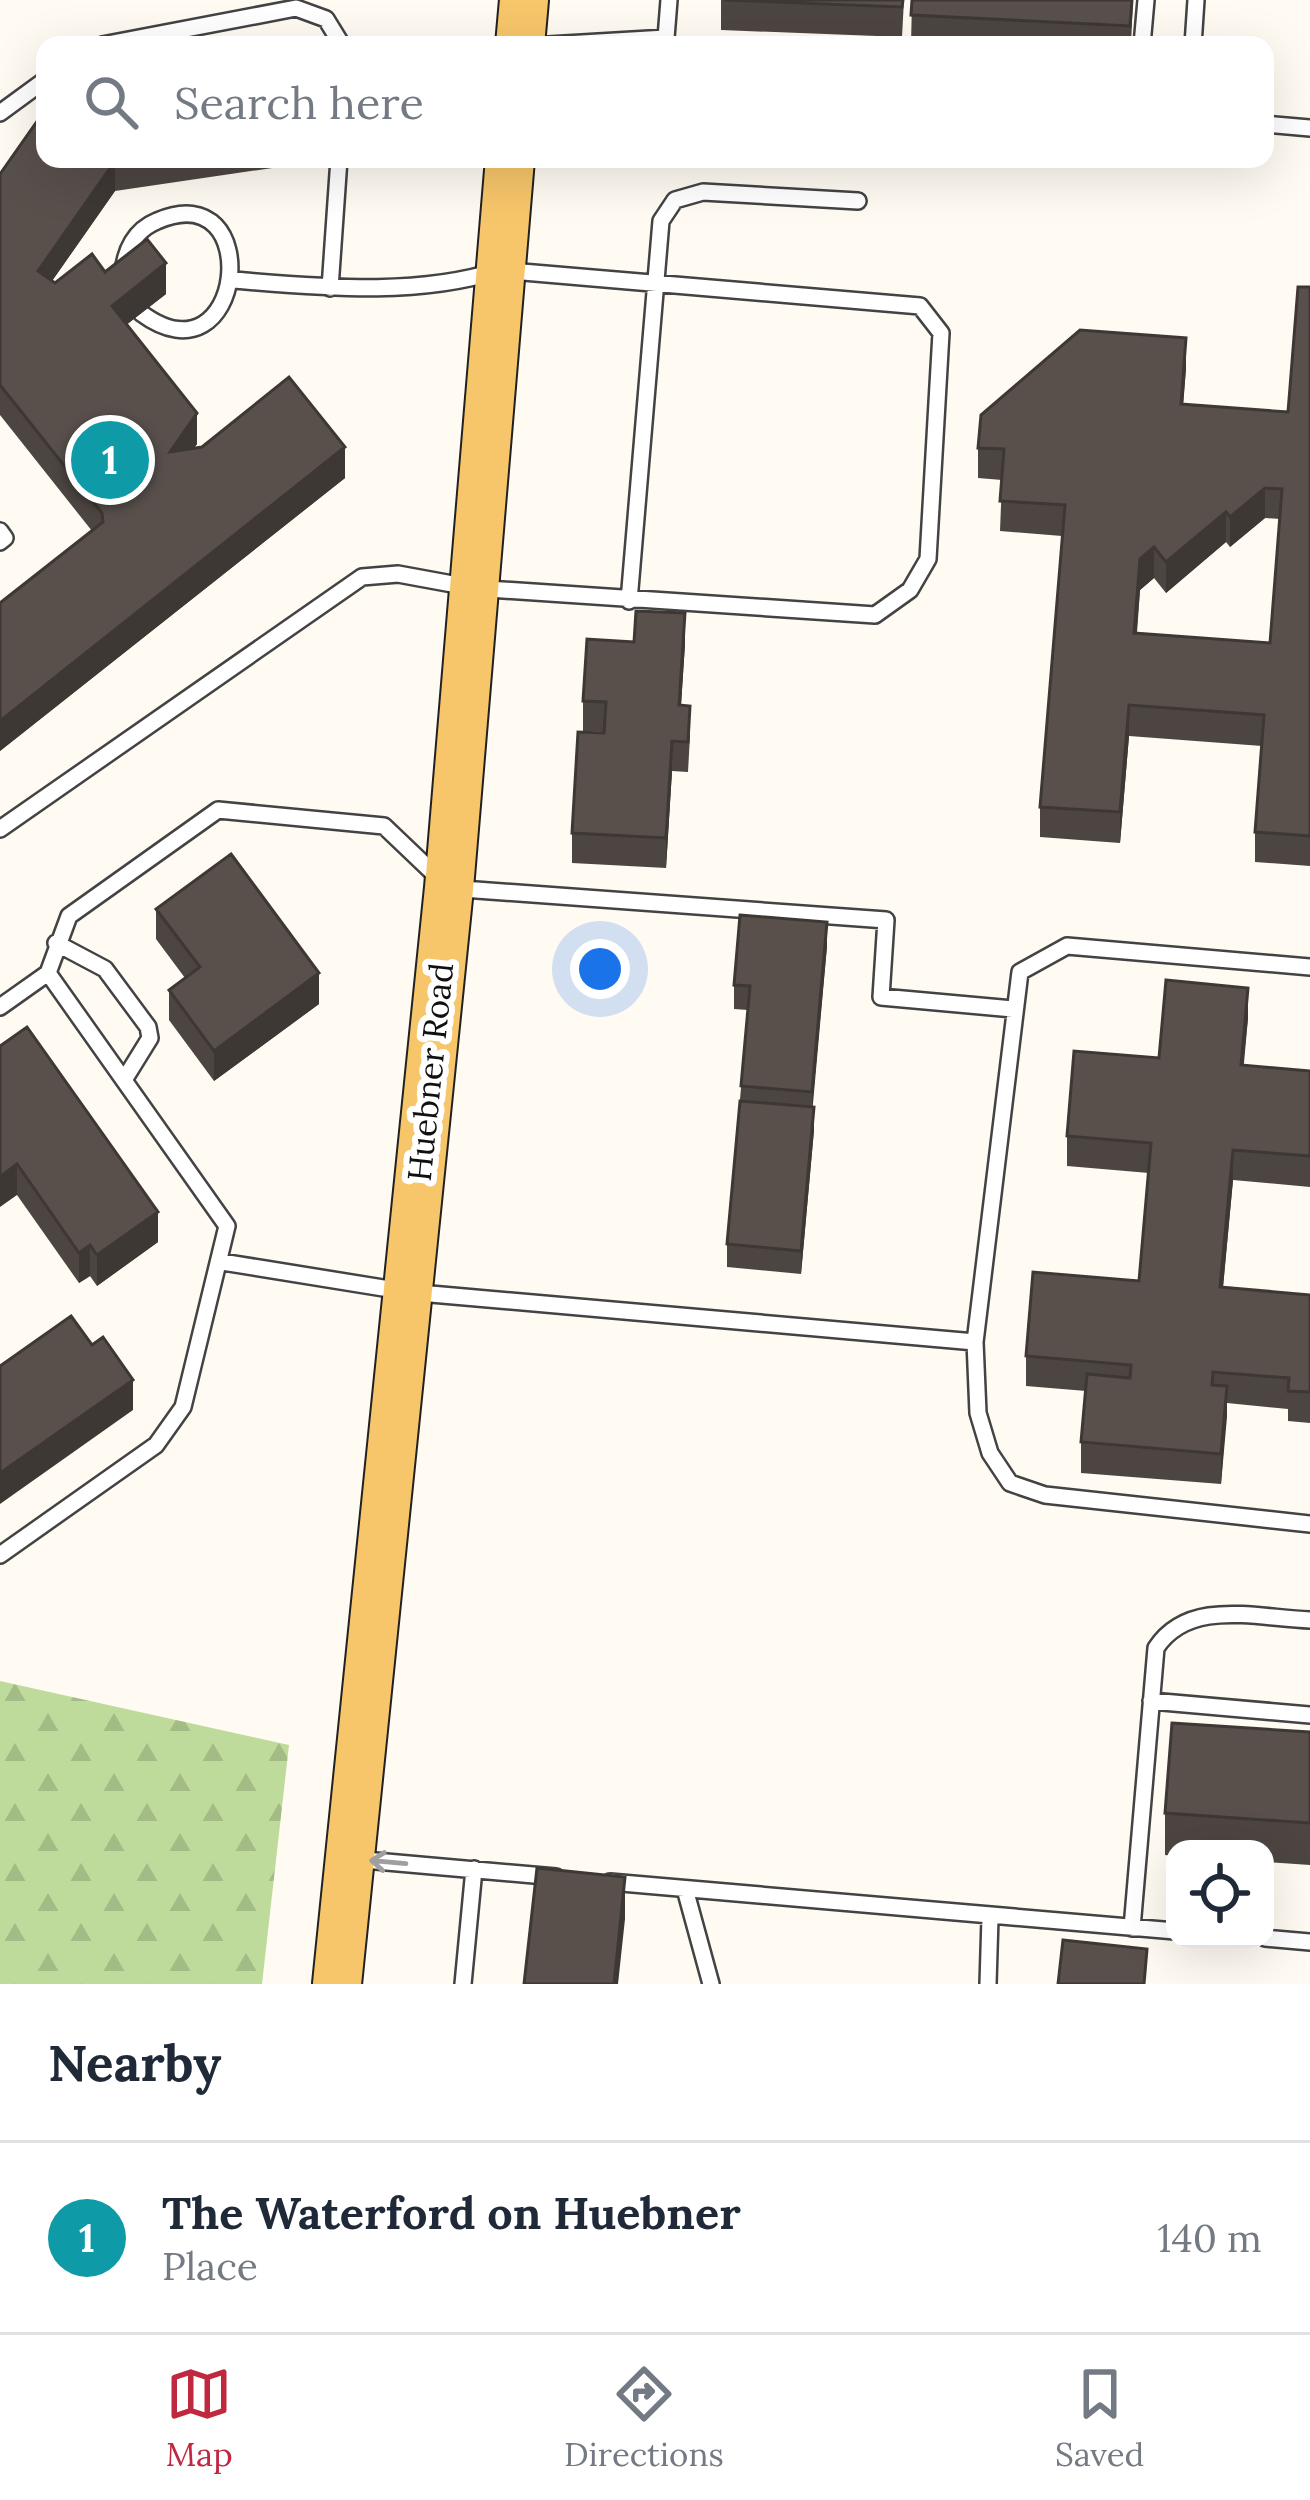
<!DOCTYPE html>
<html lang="en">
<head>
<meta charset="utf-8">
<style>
	body { margin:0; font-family:Lora,serif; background:#f2f2f3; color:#1f2937 }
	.controls { position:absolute; right:36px; bottom:36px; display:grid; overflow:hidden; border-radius:24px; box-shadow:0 12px 48px #0002 }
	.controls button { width:108px; height:108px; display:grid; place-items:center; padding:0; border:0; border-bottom:3px solid #e0e1e3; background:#fff; color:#1f2937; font:60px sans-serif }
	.you { position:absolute; left:600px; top:969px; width:42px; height:42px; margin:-30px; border:9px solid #fff; border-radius:50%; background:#1a73e8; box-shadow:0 0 0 18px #1a73e833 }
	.badge { display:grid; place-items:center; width:78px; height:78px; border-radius:50%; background:#c0283f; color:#fff; font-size:39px; font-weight:700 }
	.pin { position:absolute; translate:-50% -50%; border:6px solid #fff; box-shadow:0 3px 12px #0006 }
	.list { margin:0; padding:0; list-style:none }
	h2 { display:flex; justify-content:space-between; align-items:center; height:156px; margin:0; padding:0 48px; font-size:51px }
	h2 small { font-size:39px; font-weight:400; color:#747a83 }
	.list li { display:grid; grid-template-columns:78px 1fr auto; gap:36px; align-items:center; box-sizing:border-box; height:192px; padding:0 48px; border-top:3px solid #e0e1e3 }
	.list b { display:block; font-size:45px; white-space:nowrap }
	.list p { margin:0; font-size:39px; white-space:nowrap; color:#747a83 }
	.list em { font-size:39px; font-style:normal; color:#747a83 }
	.icon { flex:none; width:66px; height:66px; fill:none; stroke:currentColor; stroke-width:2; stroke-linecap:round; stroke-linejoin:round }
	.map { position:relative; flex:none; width:1310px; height:1984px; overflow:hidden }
	.search { position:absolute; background:#fff; box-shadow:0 12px 48px #0002; left:36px; right:36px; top:36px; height:132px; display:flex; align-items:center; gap:30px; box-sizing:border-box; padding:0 42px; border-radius:24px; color:#747a83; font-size:45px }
	.sheet { height:348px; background:#fff }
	nav { display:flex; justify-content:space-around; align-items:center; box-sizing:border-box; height:168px; border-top:3px solid #e0e1e3; background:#fff; font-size:33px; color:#747a83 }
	nav a { display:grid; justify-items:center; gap:6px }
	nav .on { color:#c0283f }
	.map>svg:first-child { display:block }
	.forest { fill:url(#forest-firs) }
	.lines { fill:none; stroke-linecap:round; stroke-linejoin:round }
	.service-casing { stroke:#434343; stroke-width:20 }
	.primary-casing { stroke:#212121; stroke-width:52 }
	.service { stroke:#fff; stroke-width:15 }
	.primary { stroke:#f7c66b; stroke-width:48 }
	.wall { fill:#4d4541; fill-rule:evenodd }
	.shaded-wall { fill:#3e3835 }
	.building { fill:#59504c; stroke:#3e3835; stroke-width:3; fill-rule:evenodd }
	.oneway { stroke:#9f9f9f }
	.labels { text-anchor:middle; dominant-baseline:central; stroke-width:12; stroke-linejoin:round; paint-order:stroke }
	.street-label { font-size:33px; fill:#101010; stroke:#fff }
</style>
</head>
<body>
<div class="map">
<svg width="1310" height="1984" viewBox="0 0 1310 1984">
	<defs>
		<pattern id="forest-firs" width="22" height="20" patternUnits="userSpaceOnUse" patternTransform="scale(3)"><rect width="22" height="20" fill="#bfdb9b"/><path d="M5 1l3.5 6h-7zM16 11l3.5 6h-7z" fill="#a3bb84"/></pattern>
	</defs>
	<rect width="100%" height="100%" fill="#fffbf3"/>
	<path class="forest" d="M 0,1681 L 289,1745 L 262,1984 L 0,1984 Z"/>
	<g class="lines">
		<g class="service-casing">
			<path id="service" d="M 666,38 L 669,0
				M 102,45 L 296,8 L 326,19 L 342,45
				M 548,45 L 666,38 L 671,45
				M 1142,45 L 1146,0
				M 1193,45 L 1196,0
				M 0,113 L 45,80
				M 1265,124 L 1310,128
				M 123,273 C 125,250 135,230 157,221 C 267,173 245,390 141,313
				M 330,288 L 339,159
				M 0,531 L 5,538 L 0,542
				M 629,601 L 661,221 L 675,200 L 703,192 L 858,201
				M 0,829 L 362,577 L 398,574 L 474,588 L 875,615 L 910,590 L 928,559 L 941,333 L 920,306 L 500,270 C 415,297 322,287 233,280
				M 56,943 L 105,969 L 148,1027 L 150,1038 L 124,1080
				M 1310,967 L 1067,946 L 1020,972 L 975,1342 L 978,1413 L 990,1453 L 1010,1483 L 1045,1495 L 1310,1524
				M 48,973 L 69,916 L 218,810 L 384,826 L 449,888 L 886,920 L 881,997 L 1013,1009
				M 0,1007 L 48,973 L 227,1226 L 183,1407 L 156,1445 L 0,1555
				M 222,1262 L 408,1292 L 975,1342
				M 1151,1701 L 1310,1715
				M 353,1859 L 556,1877
				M 610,1882 L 1175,1931
				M 685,1889 L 711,1984
				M 1132,1928 L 1156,1648 C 1189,1598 1256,1618 1310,1620
				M 1265,1938 L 1310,1942
				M 463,1984 L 474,1869
				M 988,1984 L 990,1918"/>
		</g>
		<g class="primary-casing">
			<path id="primary" d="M 520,45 L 524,0
				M 337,1984 L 449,888 L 510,159"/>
		</g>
		<use href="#service" class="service"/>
		<use href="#primary" class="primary"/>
	</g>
	<path class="wall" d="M 721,0 L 904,0 L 902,37 L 721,30 Z
		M 912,0 L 1133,0 L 1131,45 L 911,45 Z
		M 45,159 L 279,159 L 279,167 L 115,191 L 52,281 L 55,283 L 105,272 L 166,294 L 126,325 L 197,444 L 194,448 L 345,478 L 0,751 L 0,603 L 92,531 L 0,415 L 0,174 Z
		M 1310,287 L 1310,866 L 1255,862 L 1255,832 L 1262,746 L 1129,736 L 1120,843 L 1040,837 L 1040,807 L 1062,536 L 1000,531 L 1002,480 L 978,478 L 978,448 L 1186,368 L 1183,404 L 1288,412 ZM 1265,518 L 1280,519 L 1270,643 L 1137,633 L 1140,590 L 1154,578 L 1166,593 L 1226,542 L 1230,547 Z
		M 685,644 L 681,705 L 690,736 L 688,772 L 672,771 L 666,868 L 572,863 L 572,833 L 604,732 L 583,731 L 583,701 Z
		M 156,909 L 319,1004 L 214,1081 L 169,1020 L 169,990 L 185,978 L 156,939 Z
		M 827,946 L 812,1107 L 814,1130 L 801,1274 L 727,1267 L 727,1244 L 748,1010 L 734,1009 L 734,985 Z
		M 1248,1018 L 1243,1065 L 1310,1071 L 1310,1187 L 1233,1180 L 1223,1288 L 1310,1295 L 1310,1423 L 1288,1421 L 1288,1409 L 1227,1403 L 1221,1484 L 1081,1473 L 1081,1442 L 1086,1391 L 1026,1386 L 1026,1356 L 1139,1281 L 1149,1173 L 1067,1166 L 1067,1136 L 1159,1058 Z
		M 0,1046 L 158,1242 L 97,1286 L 90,1276 L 79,1283 L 17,1195 Z
		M 1310,1732 L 1310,1865 L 1265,1862 L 1265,1849 L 1175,1849 L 1175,1856 L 1165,1855 L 1165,1813 Z"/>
	<path class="shaded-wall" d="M 115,161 L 115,191 L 38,301 L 38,271 Z
		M 166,263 L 166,294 L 112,336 L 112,306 Z
		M 1186,338 L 1186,368 L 1181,434 L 1181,404 Z
		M 197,413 L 197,444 L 170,482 L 170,452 Z
		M 345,447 L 345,478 L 0,751 L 0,721 Z
		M 1265,488 L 1265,518 L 1230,547 L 1230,517 Z
		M 1226,512 L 1226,542 L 1166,593 L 1166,562 Z
		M 1154,547 L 1154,578 L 1140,590 L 1134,663 L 1134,633 L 1140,559 Z
		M 685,613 L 685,644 L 679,736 L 679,705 Z
		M 1129,705 L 1129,736 L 1120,843 L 1120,812 Z
		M 672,741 L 672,771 L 666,868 L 666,838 Z
		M 827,922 L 827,946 L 812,1115 L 812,1092 Z
		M 319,973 L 319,1004 L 214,1081 L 214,1051 Z
		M 1248,988 L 1248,1018 L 1241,1096 L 1241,1065 Z
		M 814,1107 L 814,1130 L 801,1274 L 801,1251 Z
		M 1233,1150 L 1233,1180 L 1220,1318 L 1220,1287 Z
		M 17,1164 L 17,1195 L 0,1207 L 0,1177 Z
		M 158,1212 L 158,1242 L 97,1286 L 97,1255 Z
		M 90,1245 L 90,1276 L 79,1283 L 79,1253 Z
		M 133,1380 L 133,1410 L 0,1504 L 0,1473 Z
		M 1227,1386 L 1227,1417 L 1221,1484 L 1221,1454 Z
		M 625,1877 L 625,1919 L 618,1984 L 614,1984 Z"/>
	<path class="building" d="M 724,0 L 903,0 L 902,7 Z
		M 912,0 L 1132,0 L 1130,26 L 911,15 Z
		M 45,110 L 45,159 L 129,159 L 115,161 L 38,271 L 55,283 L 92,254 L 105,272 L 147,239 L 166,263 L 112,306 L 197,413 L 170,452 L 202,447 L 289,377 L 345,447 L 0,721 L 0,603 L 103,522 L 102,513 L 0,385 L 0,174 Z
		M 1298,287 L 1310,287 L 1310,836 L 1255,832 L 1264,715 L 1129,705 L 1120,812 L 1040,807 L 1065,505 L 1000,501 L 1004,449 L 978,448 L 981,415 L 1080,330 L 1186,338 L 1181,404 L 1288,412 ZM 1265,488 L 1282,489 L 1270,643 L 1134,633 L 1140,559 L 1154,547 L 1166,562 L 1226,512 L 1230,517 Z
		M 636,611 L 685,613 L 679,705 L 690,706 L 688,742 L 672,741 L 666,838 L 572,833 L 578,732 L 604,733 L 606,702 L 583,701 L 587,639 L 634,642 Z
		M 231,854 L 319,973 L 214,1051 L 169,990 L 200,967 L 156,909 Z
		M 740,915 L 827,922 L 812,1092 L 741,1086 L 750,986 L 734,985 Z
		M 1166,980 L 1248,988 L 1241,1065 L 1310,1071 L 1310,1156 L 1233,1150 L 1220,1287 L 1310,1295 L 1310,1392 L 1288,1391 L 1289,1378 L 1213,1372 L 1212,1385 L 1227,1386 L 1221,1454 L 1081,1442 L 1087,1374 L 1130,1378 L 1131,1365 L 1026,1356 L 1033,1272 L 1139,1281 L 1151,1143 L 1067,1136 L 1074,1051 L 1159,1058 Z
		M 27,1027 L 158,1212 L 97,1255 L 90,1245 L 79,1253 L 17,1164 L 0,1177 L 0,1046 Z
		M 740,1101 L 814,1107 L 801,1251 L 727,1244 Z
		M 71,1316 L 92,1345 L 103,1337 L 133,1380 L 0,1473 L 0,1366 Z
		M 1172,1723 L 1310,1732 L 1310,1823 L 1165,1813 Z
		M 537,1868 L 625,1877 L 614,1984 L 524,1984 Z
		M 1063,1940 L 1147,1949 L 1144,1984 L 1058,1984 Z"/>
	<defs><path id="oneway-shaft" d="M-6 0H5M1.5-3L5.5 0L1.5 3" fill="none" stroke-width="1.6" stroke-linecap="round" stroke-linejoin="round" transform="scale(3)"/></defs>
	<use class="oneway" href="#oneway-shaft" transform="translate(388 1862) rotate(-175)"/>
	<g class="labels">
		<g class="street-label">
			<text transform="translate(430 1072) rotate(-84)">Huebner Road</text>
		</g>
	</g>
</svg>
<div class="controls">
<button><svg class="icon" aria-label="locate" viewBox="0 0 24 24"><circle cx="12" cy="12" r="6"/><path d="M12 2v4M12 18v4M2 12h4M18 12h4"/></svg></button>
</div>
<div class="you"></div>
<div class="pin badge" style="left:110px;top:460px;background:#0f9aa8">1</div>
<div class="search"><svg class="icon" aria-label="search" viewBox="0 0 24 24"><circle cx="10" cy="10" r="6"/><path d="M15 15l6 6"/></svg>Search here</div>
</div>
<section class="sheet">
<h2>Nearby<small></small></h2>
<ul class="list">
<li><span class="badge" style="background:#0f9aa8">1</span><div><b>The Waterford on Huebner</b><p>Place</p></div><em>140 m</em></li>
</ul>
</section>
<nav>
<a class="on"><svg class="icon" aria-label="map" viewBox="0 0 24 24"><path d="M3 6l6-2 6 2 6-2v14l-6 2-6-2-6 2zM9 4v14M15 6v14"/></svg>Map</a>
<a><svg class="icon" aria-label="directions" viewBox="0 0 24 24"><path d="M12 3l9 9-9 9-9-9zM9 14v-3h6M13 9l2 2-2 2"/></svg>Directions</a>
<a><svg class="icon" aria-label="saved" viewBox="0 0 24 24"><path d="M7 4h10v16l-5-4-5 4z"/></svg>Saved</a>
</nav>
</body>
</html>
